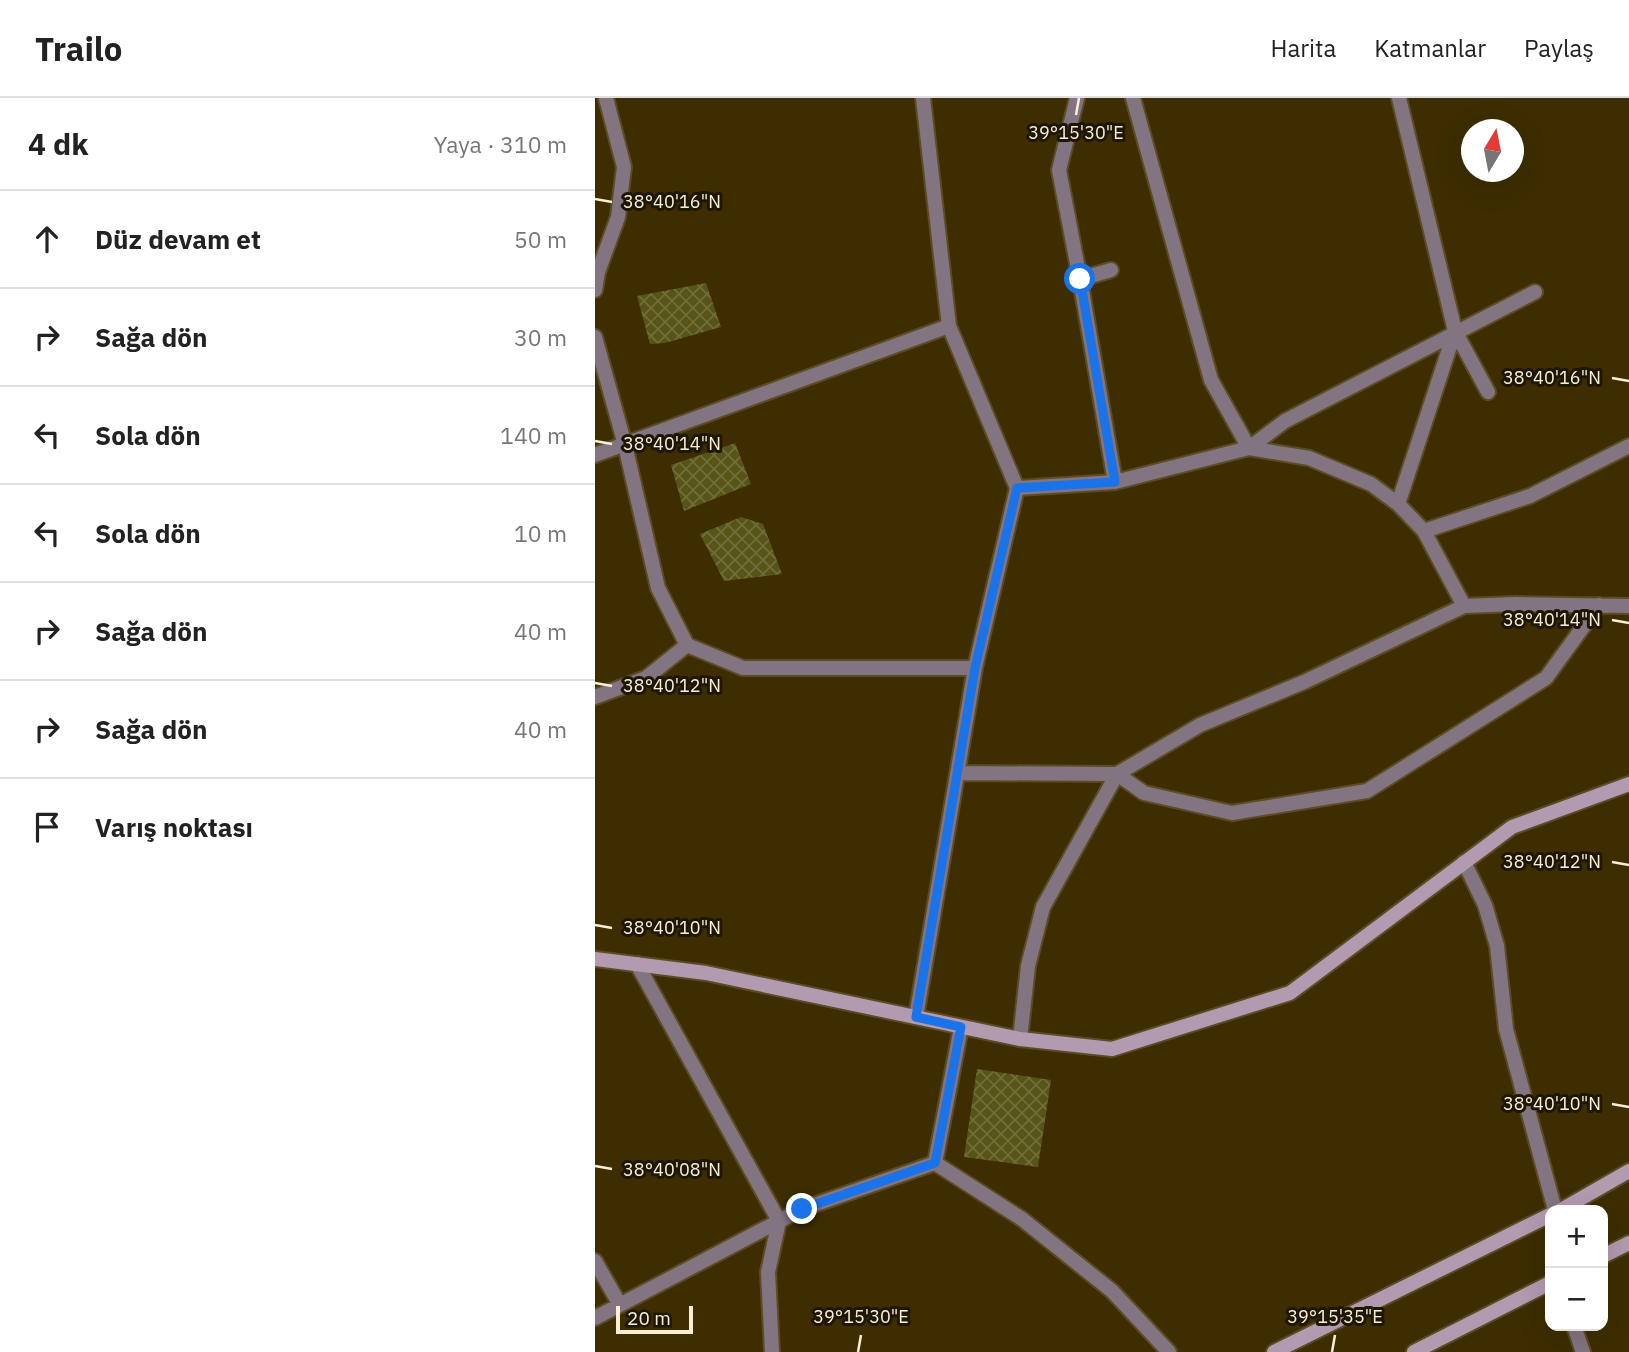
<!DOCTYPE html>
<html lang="tr">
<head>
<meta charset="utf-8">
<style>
	body { margin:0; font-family:"IBM Plex Sans",sans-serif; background:#f2f2f2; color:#222 }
	.controls { position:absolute; right:21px; bottom:21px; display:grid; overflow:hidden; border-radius:14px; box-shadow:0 7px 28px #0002 }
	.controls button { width:63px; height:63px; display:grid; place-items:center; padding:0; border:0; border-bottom:2px solid #e0e0e0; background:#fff; color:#222; font:35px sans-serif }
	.compass { position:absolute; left:866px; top:21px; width:63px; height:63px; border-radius:50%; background:#fff; box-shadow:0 7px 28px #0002; rotate:10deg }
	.scale { position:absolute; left:21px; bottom:18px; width:77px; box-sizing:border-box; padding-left:7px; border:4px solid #f9efd9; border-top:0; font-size:19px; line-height:24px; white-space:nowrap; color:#f9efd9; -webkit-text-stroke:5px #1e1706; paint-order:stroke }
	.stop { position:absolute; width:21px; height:21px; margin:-16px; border:5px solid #1a73e8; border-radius:50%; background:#fff }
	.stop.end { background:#1a73e8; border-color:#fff; box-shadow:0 2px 7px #0008 }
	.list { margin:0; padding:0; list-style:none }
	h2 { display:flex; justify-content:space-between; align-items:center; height:91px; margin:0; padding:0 28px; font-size:30px }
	h2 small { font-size:23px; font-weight:400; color:#767676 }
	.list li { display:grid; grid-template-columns:46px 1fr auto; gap:21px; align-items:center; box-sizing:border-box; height:98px; padding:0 28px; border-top:2px solid #e0e0e0 }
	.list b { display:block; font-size:26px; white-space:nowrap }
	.list em { font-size:23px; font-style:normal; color:#767676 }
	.icon { flex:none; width:38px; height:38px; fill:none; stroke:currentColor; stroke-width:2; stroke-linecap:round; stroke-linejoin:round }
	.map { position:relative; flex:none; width:1034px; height:1254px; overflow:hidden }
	header { display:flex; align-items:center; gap:42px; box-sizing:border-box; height:98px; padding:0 35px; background:#fff; border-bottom:2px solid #e0e0e0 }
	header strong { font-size:33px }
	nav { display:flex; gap:38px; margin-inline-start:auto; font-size:24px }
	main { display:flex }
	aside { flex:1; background:#fff }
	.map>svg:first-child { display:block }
	.building { fill:url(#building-cross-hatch) }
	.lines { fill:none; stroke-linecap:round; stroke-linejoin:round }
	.street-casing { stroke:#5b4c24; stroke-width:18 }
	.secondary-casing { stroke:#5b4c24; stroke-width:18 }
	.street { stroke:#837482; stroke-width:14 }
	.secondary { stroke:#b29ab1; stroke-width:14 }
	.route { stroke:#1a73e8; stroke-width:9 }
	.ticks { fill:none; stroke:#f9efd9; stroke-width:2.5 }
	.ticks-label { font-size:18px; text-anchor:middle; fill:#f9efd9; stroke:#1e1706; stroke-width:6; stroke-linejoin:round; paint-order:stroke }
</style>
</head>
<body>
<header>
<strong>Trailo</strong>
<nav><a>Harita</a><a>Katmanlar</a><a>Paylaş</a></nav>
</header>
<main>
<aside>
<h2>4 dk<small>Yaya · 310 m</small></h2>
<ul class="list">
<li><svg class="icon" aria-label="ahead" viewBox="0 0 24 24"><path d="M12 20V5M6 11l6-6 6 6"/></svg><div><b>Düz devam et</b></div><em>50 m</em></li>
<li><svg class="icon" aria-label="right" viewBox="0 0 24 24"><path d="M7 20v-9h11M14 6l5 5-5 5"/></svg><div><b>Sağa dön</b></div><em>30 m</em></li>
<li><svg class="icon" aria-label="left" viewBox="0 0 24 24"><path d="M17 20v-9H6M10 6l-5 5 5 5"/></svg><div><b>Sola dön</b></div><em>140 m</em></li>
<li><svg class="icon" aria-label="left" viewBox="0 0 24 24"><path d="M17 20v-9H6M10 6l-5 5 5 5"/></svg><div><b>Sola dön</b></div><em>10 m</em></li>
<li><svg class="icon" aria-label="right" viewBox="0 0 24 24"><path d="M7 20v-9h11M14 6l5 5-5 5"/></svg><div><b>Sağa dön</b></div><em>40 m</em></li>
<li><svg class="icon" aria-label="right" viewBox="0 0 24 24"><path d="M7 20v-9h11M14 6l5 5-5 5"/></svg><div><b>Sağa dön</b></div><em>40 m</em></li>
<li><svg class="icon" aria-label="arrive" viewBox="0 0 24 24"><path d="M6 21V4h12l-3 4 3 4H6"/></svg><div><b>Varış noktası</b></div></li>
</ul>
</aside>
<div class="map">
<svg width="1034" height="1254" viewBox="0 0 1034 1254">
	<defs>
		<pattern id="building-cross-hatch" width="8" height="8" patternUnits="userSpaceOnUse" patternTransform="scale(1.75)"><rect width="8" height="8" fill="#575418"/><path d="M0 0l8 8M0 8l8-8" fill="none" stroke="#706d39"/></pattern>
	</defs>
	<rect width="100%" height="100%" fill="#3d2d01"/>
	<path class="building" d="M 111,185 L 126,229 L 70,245 L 55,246 L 42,198 Z
		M 140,345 L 156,386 L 89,413 L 76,367 Z
		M 146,419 L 168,426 L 187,476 L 129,483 L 105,436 Z
		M 382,971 L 456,982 L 443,1069 L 369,1059 Z"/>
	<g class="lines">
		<g class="street-casing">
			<path id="street" d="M 328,0 L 354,228 L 422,390 L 520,384 L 654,350 L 690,323 L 940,194
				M 482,0 L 464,72 L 485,181 L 520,384
				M 538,0 L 616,282 L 654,350
				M 804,0 L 860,233 L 893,294
				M 485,181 L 516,172
				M 0,192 L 3,174 L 23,119 L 29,69 L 11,0
				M 0,239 L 30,347 L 63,490 L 92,547 L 148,570 L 380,570
				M 654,350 L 714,360 L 776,386 L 803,406 L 829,433 L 869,508 L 921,506 L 1034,508
				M 0,357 L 354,228
				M 803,406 L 860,233
				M 829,433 L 935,398 L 1034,348
				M 0,599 L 51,580 L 92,547
				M 362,675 L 522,676 L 605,627 L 709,584 L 869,508
				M 869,764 L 890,807 L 902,848 L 911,931 L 960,1112
				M 42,866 L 184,1123 L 173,1174 L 177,1254
				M 321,919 L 380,570 L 422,390
				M 425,941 L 433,868 L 448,809 L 522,676 L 549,695 L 637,715 L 772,693 L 951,580 L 1004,507
				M 340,1065 L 427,1121 L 517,1193 L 574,1254
				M 0,1163 L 25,1207
				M 0,1220 L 207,1111 L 340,1065 L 366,929
				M 979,1228 L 988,1254"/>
		</g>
		<g class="secondary-casing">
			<path id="secondary" d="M 0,861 L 111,875 L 425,941 L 517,951 L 695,895 L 917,729 L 1034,686
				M 966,1112 L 1034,1073
				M 1008,1158 L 1034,1145
				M 679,1254 L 955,1117
				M 819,1254 L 955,1185"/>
		</g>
		<use href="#street" class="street"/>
		<use href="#secondary" class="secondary"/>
	</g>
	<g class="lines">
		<path class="route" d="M 207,1111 L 340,1065 L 366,929 L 321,919 L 380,570 L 422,390 L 520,384 L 485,181"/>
	</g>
	<path class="ticks" d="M 481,17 L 484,0M 0,101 L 17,104M 1017,280 L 1034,283M 0,343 L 17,346M 1017,522 L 1034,525M 0,585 L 17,588M 1017,764 L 1034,767M 0,827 L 17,830M 1017,1006 L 1034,1009M 0,1068 L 17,1071M 263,1254 L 266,1237M 737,1254 L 740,1237"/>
	<g class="ticks-label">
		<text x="481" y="41">39°15'30"E</text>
		<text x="77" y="110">38°40'16"N</text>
		<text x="957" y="286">38°40'16"N</text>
		<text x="77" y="352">38°40'14"N</text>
		<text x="957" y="528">38°40'14"N</text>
		<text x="77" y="594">38°40'12"N</text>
		<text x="957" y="770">38°40'12"N</text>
		<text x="77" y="836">38°40'10"N</text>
		<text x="957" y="1012">38°40'10"N</text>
		<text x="77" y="1078">38°40'08"N</text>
		<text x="266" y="1225">39°15'30"E</text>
		<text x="740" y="1225">39°15'35"E</text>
	</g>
</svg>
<div class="controls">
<button>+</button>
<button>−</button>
</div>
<svg class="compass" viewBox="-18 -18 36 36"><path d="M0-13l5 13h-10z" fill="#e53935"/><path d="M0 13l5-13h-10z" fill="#767676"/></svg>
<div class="scale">20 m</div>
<div class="stop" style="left:485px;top:181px"></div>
<div class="stop end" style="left:207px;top:1111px"></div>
</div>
</main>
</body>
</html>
